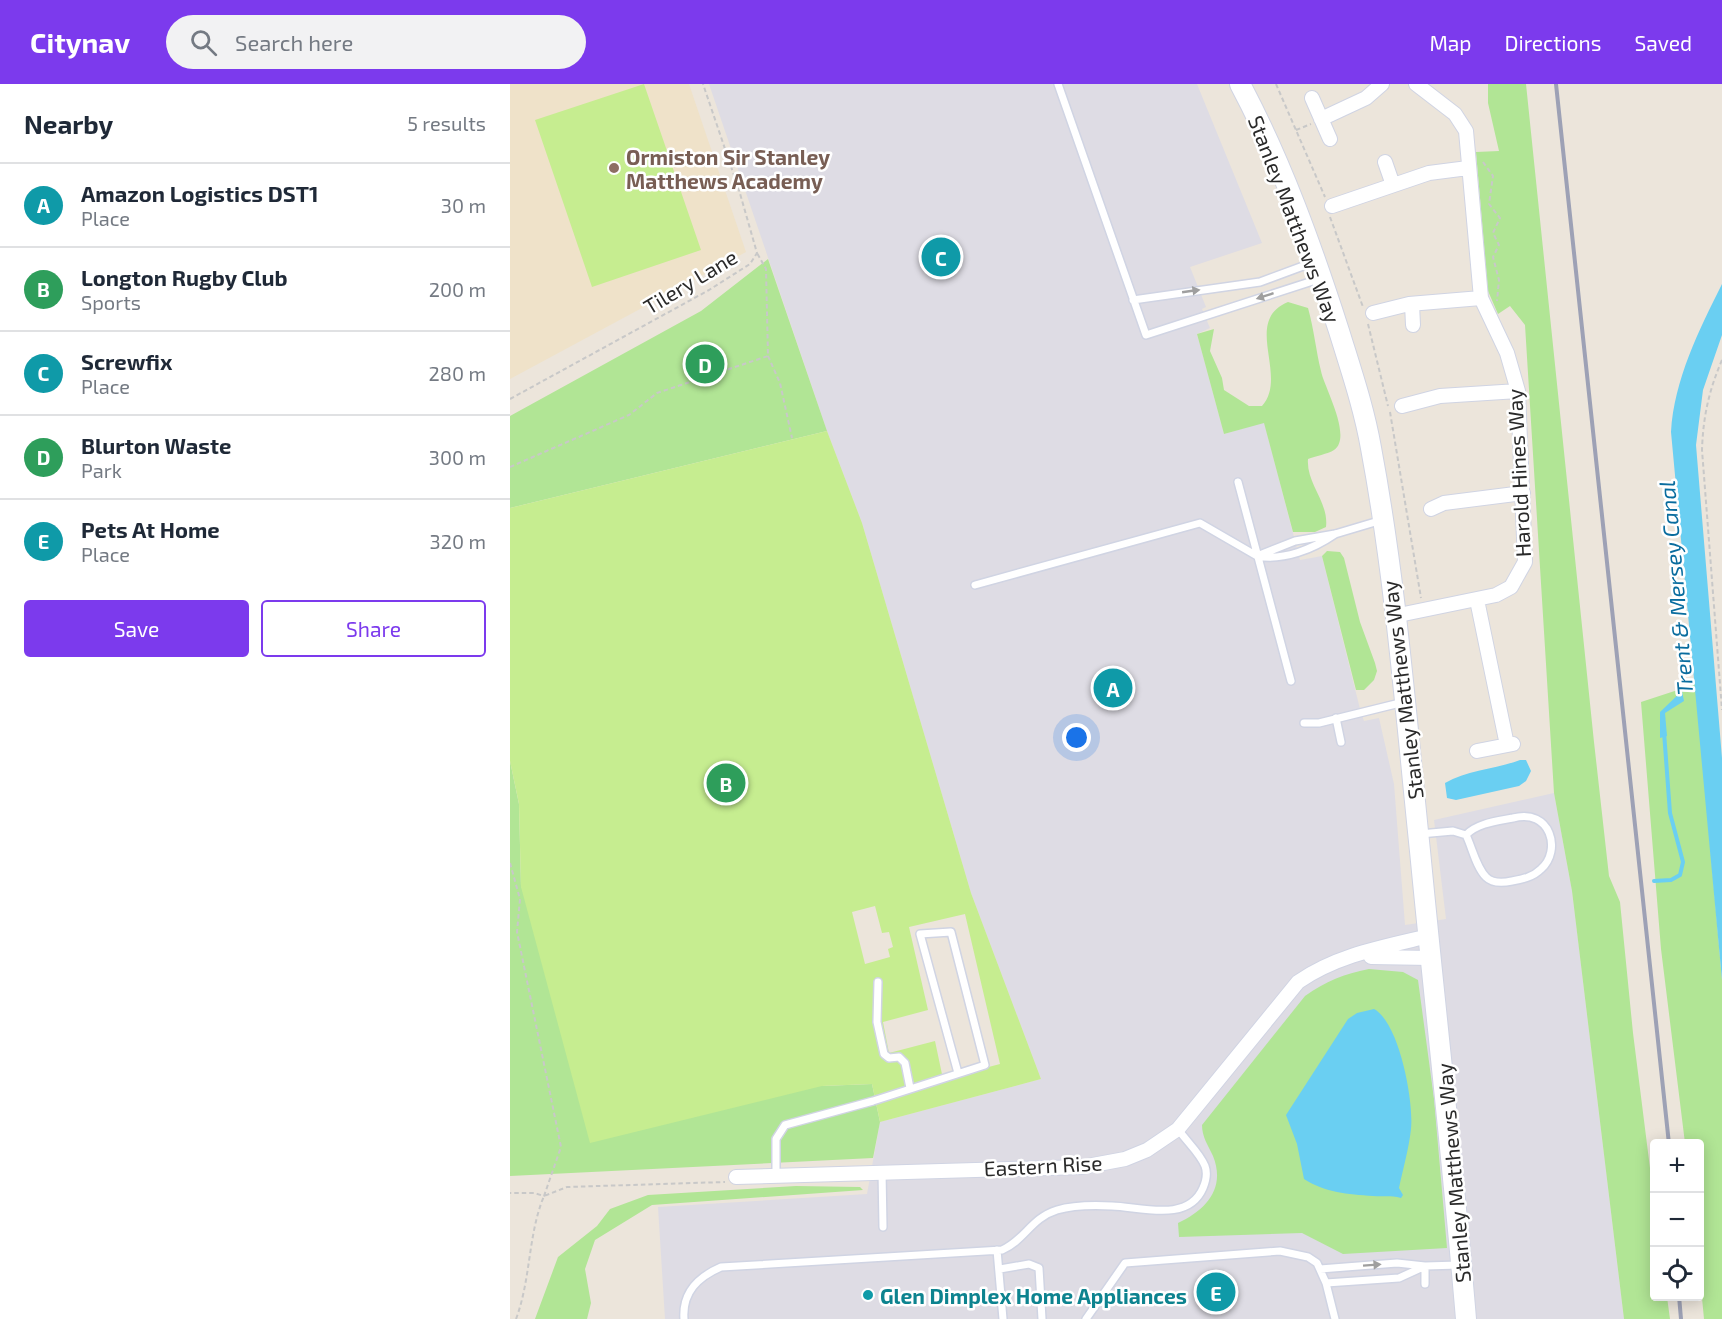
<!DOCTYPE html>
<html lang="en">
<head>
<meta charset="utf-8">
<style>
	body { margin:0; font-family:"Exo 2",sans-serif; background:#f2f2f3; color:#1f2937 }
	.controls { position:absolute; right:18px; bottom:18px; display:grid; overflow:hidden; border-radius:6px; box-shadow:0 3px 15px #0003 }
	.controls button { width:54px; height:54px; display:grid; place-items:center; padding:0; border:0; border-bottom:2px solid #e0e1e3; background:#fff; color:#1f2937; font:30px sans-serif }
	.you { position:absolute; left:567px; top:654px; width:21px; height:21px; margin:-15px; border:4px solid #fff; border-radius:50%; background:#1a73e8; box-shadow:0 0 0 9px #1a73e833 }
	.badge { display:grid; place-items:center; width:39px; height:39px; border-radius:50%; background:#7c3aed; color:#fff; font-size:20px; font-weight:700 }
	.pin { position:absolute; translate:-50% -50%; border:3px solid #fff; box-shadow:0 2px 6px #0006 }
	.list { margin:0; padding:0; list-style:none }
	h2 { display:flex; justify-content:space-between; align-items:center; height:78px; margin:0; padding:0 24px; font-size:26px }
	h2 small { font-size:20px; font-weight:400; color:#747a83 }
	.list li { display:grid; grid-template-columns:39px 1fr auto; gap:18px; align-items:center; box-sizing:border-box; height:84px; padding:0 24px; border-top:2px solid #e0e1e3 }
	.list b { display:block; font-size:22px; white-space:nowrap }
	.list p { margin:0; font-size:20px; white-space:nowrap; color:#747a83 }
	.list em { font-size:20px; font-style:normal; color:#747a83 }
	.actions { display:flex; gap:12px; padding:18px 24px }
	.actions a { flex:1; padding:14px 0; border:2px solid #7c3aed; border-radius:6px; text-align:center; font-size:21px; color:#7c3aed }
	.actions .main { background:#7c3aed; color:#fff }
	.icon { flex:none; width:33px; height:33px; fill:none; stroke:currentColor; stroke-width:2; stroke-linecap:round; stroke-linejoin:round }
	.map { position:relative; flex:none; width:1212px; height:1235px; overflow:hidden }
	header { display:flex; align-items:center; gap:36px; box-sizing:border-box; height:84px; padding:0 30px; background:#7c3aed; color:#fff }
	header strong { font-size:28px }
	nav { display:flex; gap:33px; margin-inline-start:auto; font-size:21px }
	.search { width:420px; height:54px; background:#f2f2f3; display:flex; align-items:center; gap:15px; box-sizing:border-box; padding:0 21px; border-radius:33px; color:#747a83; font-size:22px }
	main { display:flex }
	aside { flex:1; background:#fff }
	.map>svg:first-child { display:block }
	.industrial { fill:#dedce4 }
	.education { fill:#efe2c9 }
	.green { fill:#b1e595 }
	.pitch { fill:#c6ed90; fill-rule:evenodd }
	.water { fill:#6acff2 }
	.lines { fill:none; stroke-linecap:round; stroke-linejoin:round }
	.stream { stroke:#6acff2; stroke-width:4 }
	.lane-casing { stroke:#d0d4e3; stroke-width:10 }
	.street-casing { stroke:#d0d4e3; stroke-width:16 }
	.secondary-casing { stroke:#d0d4e3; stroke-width:22 }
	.path { stroke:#c8c8c8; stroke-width:2; stroke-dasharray:4.5 3; stroke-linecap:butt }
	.lane { stroke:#fff; stroke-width:7 }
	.street { stroke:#fff; stroke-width:14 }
	.secondary { stroke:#fff; stroke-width:20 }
	.rail { stroke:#9da1b5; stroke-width:4 }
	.oneway { fill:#9f9f9f }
	.education-dot { fill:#8d6e63; stroke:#fff; stroke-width:2 }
	.culture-dot { fill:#0f9aa8; stroke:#fff; stroke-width:2 }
	.labels { text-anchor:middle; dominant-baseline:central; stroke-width:5; stroke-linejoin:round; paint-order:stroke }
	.education-label { font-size:21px; font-weight:bold; fill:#785e54; stroke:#fff; text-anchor:start }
	.street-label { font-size:21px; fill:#2a2a2a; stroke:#fff }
	.culture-label { font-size:21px; font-weight:bold; fill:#0d838f; stroke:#fff; text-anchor:start }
	.water-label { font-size:22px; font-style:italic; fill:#096c9e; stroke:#fff }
</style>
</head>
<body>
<header>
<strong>Citynav</strong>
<div class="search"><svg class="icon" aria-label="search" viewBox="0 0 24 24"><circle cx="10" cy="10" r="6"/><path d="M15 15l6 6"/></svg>Search here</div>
<nav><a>Map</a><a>Directions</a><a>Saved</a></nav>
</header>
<main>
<aside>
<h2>Nearby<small>5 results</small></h2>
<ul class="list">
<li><span class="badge" style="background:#0f9aa8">A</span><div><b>Amazon Logistics DST1</b><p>Place</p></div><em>30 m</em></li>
<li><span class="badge" style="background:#2e9e5b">B</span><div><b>Longton Rugby Club</b><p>Sports</p></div><em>200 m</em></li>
<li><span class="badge" style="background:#0f9aa8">C</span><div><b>Screwfix</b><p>Place</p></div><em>280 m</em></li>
<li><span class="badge" style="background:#2e9e5b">D</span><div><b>Blurton Waste</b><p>Park</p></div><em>300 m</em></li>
<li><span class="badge" style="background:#0f9aa8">E</span><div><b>Pets At Home</b><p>Place</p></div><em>320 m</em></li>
</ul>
<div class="actions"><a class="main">Save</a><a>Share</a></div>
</aside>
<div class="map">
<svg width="1212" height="1235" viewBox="0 0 1212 1235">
	<rect width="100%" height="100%" fill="#ece5db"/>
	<path class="industrial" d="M 199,0 L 687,0 L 752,159 L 680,183 L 696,223 L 692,225 L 700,244 L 687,250 L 714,350 L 754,338 L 790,476 L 812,472 L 851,629 L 854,637 L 869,634 L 884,700 L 895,841 L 936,835 L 924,736 L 1044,709 L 1062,807 L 1114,1235 L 155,1235 L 148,1123 L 357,1110 L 370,1038 L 531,995 L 461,809 L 352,439 L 317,347 Z"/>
	<path class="education" d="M 0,0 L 179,0 L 236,168 L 0,295 Z"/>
	<path class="green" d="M 978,0 L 1016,0 L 1084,658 L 1099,792 L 1110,818 L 1123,949 L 1144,1116 L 1144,1212 L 1157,1213 L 1160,1235 L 1114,1235 L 1062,807 L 1044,709 L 1015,241 L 1000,222 L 988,230 L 978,207 L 966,68 L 989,67 L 978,19 Z
		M 258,175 L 317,347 L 0,424 L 0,332 L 191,227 Z
		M 778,218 L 798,224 C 804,245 806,267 811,287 C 814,303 843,353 824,366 C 818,370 805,372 798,375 C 796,400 819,418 816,443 L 805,448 L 783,448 L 754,339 L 714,350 L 687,250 L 704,245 L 700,267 L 712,294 L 714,306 L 739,322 L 752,322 C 779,292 732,237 778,218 Z
		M 817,467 L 830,468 L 834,474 L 850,538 L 865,579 L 867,587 L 864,596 L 854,606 L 846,606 L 812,472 Z
		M 1186,600 L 1212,896 L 1212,1235 L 1194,1235 L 1190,1193 L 1190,1060 L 1175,1059 L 1151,865 L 1131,618 Z
		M 0,677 L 9,720 L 11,803 L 312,1002 L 362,1000 L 370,1038 L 363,1074 L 0,1092 Z
		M 859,885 L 893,888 L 908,896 L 924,1015 L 937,1164 L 833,1170 L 792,1149 L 669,1153 L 668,1139 C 696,1126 716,1104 703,1072 C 698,1061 692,1053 692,1041 L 795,912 C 816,897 834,890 859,885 Z
		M 286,1102 L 350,1103 L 353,1106 L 142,1121 L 85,1156 L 75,1185 L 81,1219 L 77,1235 L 25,1235 L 48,1173 L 87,1142 L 100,1125 L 138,1111 Z"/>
	<path class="pitch" d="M 134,0 L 191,166 L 82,203 L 25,36 Z
		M 317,347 L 352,439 L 461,809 L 531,995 L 370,1038 L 362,1000 L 312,1002 L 80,1059 L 11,803 L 9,720 L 0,677 L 0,424 ZM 365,822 L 372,849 L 379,848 L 383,863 L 378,865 L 380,873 L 355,880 L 342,828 ZM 455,830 L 490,980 L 433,995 L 425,957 L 379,969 L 373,938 L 418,926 L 399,843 Z"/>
	<path class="water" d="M 1212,200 L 1212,251 L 1193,306 L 1186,361 L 1212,674 L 1212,896 L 1161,348 C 1164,296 1189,246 1212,200 Z
		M 1172,607 L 1174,617 L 1155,629 L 1157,652 L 1150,654 L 1150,628 Z
		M 1010,676 L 1016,676 L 1021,687 L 1016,697 L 1009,702 L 946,716 L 937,714 L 935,699 C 957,686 986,685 1010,676 Z
		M 864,925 C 889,938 904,1017 901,1045 C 899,1064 893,1085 889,1104 L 893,1111 L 891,1114 C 880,1111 873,1113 863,1112 C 837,1110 816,1109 794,1095 L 787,1060 L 776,1031 L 838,935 L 847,929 Z"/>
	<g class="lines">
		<path class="stream" d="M 1144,797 L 1161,796 L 1170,791 L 1173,778 L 1160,729 L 1154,648"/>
		<g class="lane-casing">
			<path id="lane" d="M 548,0 L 636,251 L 809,195
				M 623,216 L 750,198 L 804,178
				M 728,398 L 781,597
				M 747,472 L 785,457 L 825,450 L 872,436
				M 465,501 L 690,439 L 747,472 C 774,477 803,465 825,450
				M 826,634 L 831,658
				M 794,639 L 809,639 L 894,618
				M 910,750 L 943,747 L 956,751 C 962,763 966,783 976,793 C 983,800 993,799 1002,797 C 1013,795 1023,793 1031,785 C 1052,767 1041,724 1003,734 C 988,737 967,739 956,751
				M 368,898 L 367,938 L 374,970 L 379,974 L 389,973 L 395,979 L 400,1004
				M 372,1087 L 373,1143
				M 266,1090 L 266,1055 L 275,1041 L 363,1017 L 475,981 L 441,848 L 410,850 L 448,989
				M 487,1166 L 493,1235
				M 490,1185 L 519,1180 L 529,1184 L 532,1235
				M 810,1185 L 887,1179 L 915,1182
				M 816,1199 L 889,1194 L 913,1183
				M 915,1200 L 915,1182 L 949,1181
				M 174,1235 C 172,1208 188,1193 211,1183 L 492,1166 C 515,1156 521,1134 547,1126 C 564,1121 584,1121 602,1122 C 631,1123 678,1139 693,1104 C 696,1097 698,1090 695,1082 C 690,1069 676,1057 668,1045
				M 576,1235 L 615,1179 L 770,1167 L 798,1173 L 807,1179 L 816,1199 L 825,1235"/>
		</g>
		<g class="street-casing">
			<path id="street" d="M 802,14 L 820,55
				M 811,35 L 856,14 L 872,0
				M 875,78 L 883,101
				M 822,122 L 919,89 L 958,84
				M 902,220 L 903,241
				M 863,229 L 899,220 L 971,214
				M 892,322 L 930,312 L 1008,307
				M 921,425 L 934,419 L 1013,409
				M 967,516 L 997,661
				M 884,532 L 986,511 L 1001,503 L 1015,478 L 1008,307 L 997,269 L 971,214 L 956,47 L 945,30 L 906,0
				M 967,667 L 1003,660
				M 861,873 L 921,874
				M 226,1093 L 572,1083 L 615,1075 L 637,1066 L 668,1045 L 788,898 C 827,871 873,863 919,852"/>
		</g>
		<g class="secondary-casing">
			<path id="secondary" d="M 730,0 C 772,79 802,163 829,247 C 841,286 854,324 861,364 C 886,497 896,633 910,767 C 925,923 943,1079 956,1235"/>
		</g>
		<path class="path" d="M 766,0 L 815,113
			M 786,46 L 801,40
			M 973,78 L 983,92 L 979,120 L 990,134 L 983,149 L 989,161 L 983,173 L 989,196 L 987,217
			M 820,133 L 853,223
			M 858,240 L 878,322
			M 258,272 L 270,299 L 282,354
			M 1212,276 C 1199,306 1193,333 1192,366 L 1212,626
			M 0,315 L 199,206 L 240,180 L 247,169 L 229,106 L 193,0
			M 880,328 L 911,514
			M 0,383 L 119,331 L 147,309 L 258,272 L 256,185 L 247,169
			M 0,779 L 10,815 L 7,848 L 51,1063 L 34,1112 L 24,1109 L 0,1109
			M 6,1235 C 21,1195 18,1150 34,1112 L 57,1103 L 215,1098"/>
		<use href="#lane" class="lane"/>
		<use href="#street" class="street"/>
		<use href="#secondary" class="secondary"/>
		<path class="rail" d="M 1046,0 L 1159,1060
			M 1169,1212 L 1171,1235"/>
	</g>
	<defs><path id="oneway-solid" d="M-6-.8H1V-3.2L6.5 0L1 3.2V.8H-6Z" transform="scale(1.5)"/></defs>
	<g class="oneway">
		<use href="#oneway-solid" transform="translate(681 207) rotate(-8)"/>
		<use href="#oneway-solid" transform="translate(755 212) rotate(162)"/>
		<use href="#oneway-solid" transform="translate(862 1181) rotate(-4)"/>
	</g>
	<circle class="education-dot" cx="104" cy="84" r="6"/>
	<circle class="culture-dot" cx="358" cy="1211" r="6"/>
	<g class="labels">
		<g class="education-label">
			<text x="116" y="72">Ormiston Sir Stanley<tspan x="116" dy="24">Matthews Academy</tspan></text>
		</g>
		<g class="street-label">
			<text transform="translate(785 135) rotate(69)">Stanley Matthews Way</text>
			<text transform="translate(180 197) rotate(-31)">Tilery Lane</text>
			<text transform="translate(1008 389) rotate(-93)">Harold Hines Way</text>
			<text transform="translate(892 606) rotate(-97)">Stanley Matthews Way</text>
			<text transform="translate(533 1081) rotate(-3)">Eastern Rise</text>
			<text transform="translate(943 1089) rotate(-95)">Stanley Matthews Way</text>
		</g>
		<g class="culture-label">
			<text x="370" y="1211">Glen Dimplex Home Appliances</text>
		</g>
		<g class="water-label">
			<text transform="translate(1165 504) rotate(-95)">Trent &amp; Mersey Canal</text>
		</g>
	</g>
</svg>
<div class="controls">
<button>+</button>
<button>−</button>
<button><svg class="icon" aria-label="locate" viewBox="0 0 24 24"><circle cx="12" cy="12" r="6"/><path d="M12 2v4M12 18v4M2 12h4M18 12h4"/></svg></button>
</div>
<div class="you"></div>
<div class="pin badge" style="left:603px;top:604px;background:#0f9aa8">A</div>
<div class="pin badge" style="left:216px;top:699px;background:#2e9e5b">B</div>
<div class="pin badge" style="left:431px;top:173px;background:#0f9aa8">C</div>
<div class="pin badge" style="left:195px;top:280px;background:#2e9e5b">D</div>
<div class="pin badge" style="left:706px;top:1208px;background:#0f9aa8">E</div>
</div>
</main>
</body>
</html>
